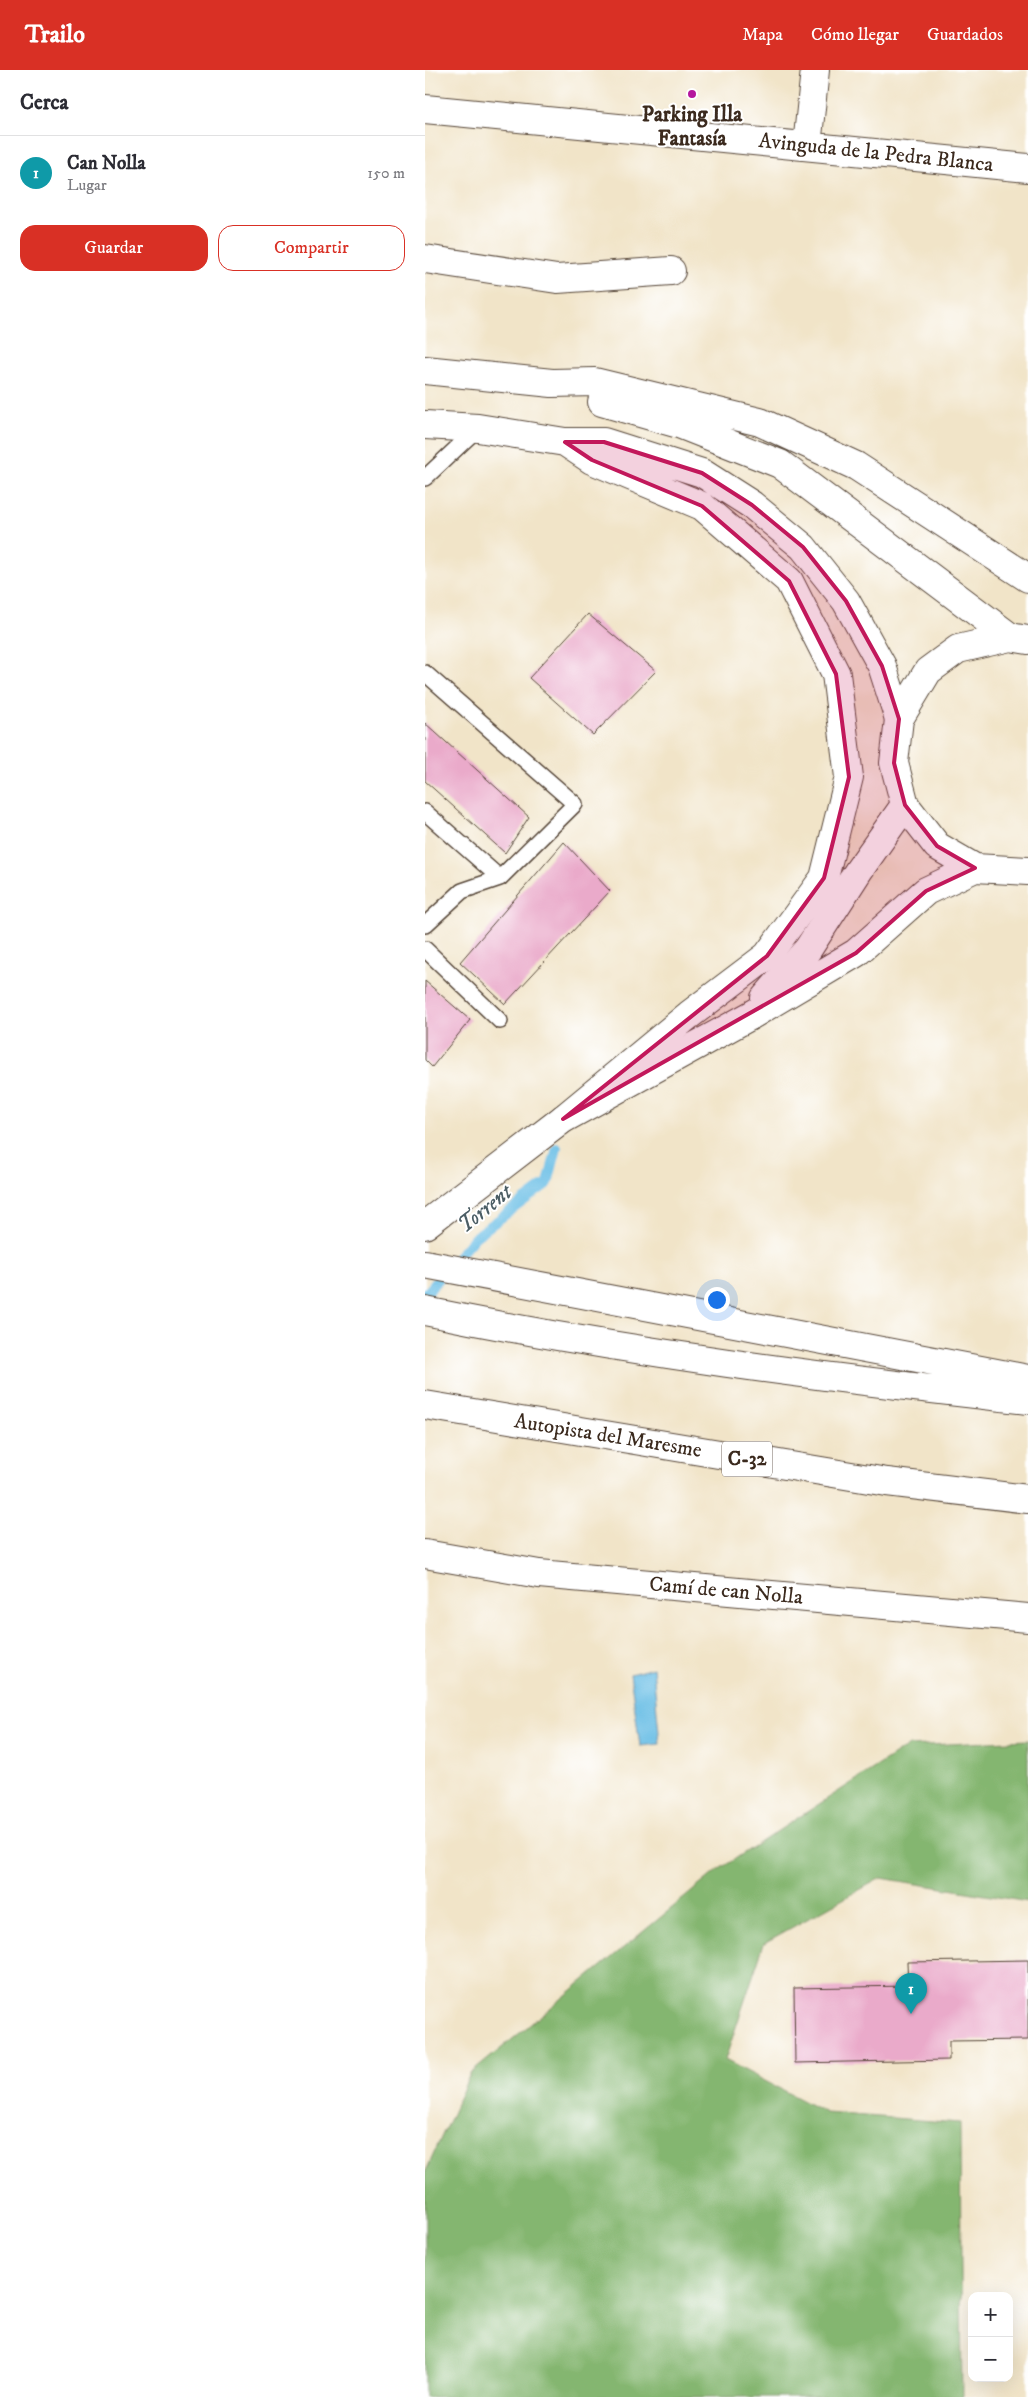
<!DOCTYPE html>
<html lang="es">
<head>
<meta charset="utf-8">
<style>
	body { margin:0; font-family:"IM FELL DW Pica",serif; background:#f2f2f3; color:#2b2b33 }
	.controls { position:absolute; right:15px; bottom:15px; display:grid; overflow:hidden; border-radius:10px; box-shadow:0 5px 20px #0002 }
	.controls button { width:45px; height:45px; display:grid; place-items:center; padding:0; border:0; border-bottom:1px solid #e1e1e2; background:#fff; color:#2b2b33; font:25px sans-serif }
	.you { position:absolute; left:291px; top:1229px; width:18px; height:18px; margin:-12px; border:4px solid #fff; border-radius:50%; background:#1a73e8; box-shadow:0 0 0 8px #1a73e833 }
	.badge { display:grid; place-items:center; width:32px; height:32px; border-radius:50%; background:#d93025; color:#fff; font-size:16px; font-weight:700 }
	.pin { position:absolute; translate:-50% -41px; filter:drop-shadow(0 1px 2px #0008) }
	.pin::after { content:''; position:absolute; top:26px; width:18px; height:15px; background:inherit; clip-path:polygon(0 0,100% 0,50% 100%) }
	.list { margin:0; padding:0; list-style:none }
	h2 { display:flex; justify-content:space-between; align-items:center; height:65px; margin:0; padding:0 20px; font-size:21px }
	h2 small { font-size:16px; font-weight:400; color:#7c7c81 }
	.list li { display:grid; grid-template-columns:32px 1fr auto; gap:15px; align-items:center; box-sizing:border-box; height:75px; padding:0 20px; border-top:1px solid #e1e1e2 }
	.list b { display:block; font-size:19px; white-space:nowrap }
	.list p { margin:0; font-size:16px; white-space:nowrap; color:#7c7c81 }
	.list em { font-size:16px; font-style:normal; color:#7c7c81 }
	.actions { display:flex; gap:10px; padding:15px 20px }
	.actions a { flex:1; padding:11px 0; border:1px solid #d93025; border-radius:15px; text-align:center; font-size:18px; color:#d93025 }
	.actions .main { background:#d93025; color:#fff }
	.map { position:relative; flex:none; width:603px; height:2327px; overflow:hidden }
	header { display:flex; align-items:center; gap:30px; box-sizing:border-box; height:70px; padding:0 25px; background:#d93025; color:#fff }
	header strong { font-size:24px }
	nav { display:flex; gap:28px; margin-inline-start:auto; font-size:18px }
	main { display:flex }
	aside { flex:1; background:#fff }
	.map>svg:first-child { display:block }
	.forest { fill:#84b670; stroke:#607047 }
	.water { fill:#68bde5; stroke:#527482 }
	.lines { fill:none; stroke-linecap:round; stroke-linejoin:round }
	.stream { stroke:#68bde5; stroke-width:10 }
	.building { fill:#eaaaca }
	.service-casing { stroke:#564638; stroke-width:18 }
	.minor-casing { stroke:#564638; stroke-width:30 }
	.tertiary-casing { stroke:#564638; stroke-width:30 }
	.motorway-casing { stroke:#564638; stroke-width:30 }
	.service { stroke:#fff; stroke-width:15 }
	.minor { stroke:#fff; stroke-width:28 }
	.tertiary { stroke:#fff; stroke-width:28 }
	.motorway { stroke:#fff; stroke-width:28 }
	.marked { fill:#c2185b; fill-opacity:0.2; stroke:#c2185b; stroke-width:4; stroke-linejoin:round }
	.poi-dot { fill:#b5179e; stroke:#fff; stroke-width:2 }
	.labels { text-anchor:middle; dominant-baseline:central; stroke-width:4; stroke-linejoin:round; paint-order:stroke }
	.shield { fill:#fff; stroke:#766a62; stroke-width:1 }
	.shield-label { font-size:20px; font-weight:bold; fill:#3b2a1e }
	.poi-label { font-size:21px; font-weight:bold; fill:#3b2a1e; stroke:#fff }
	.street-label { font-size:21px; fill:#3b2a1e; stroke:#fff }
	.water-label { font-size:22px; font-style:italic; fill:#4b5d64; stroke:#fff }
</style>
</head>
<body>
<header>
<strong>Trailo</strong>
<nav><a>Mapa</a><a>Cómo llegar</a><a>Guardados</a></nav>
</header>
<main>
<aside>
<h2>Cerca<small></small></h2>
<ul class="list">
<li><span class="badge" style="background:#0f9aa8">1</span><div><b>Can Nolla</b><p>Lugar</p></div><em>150 m</em></li>
</ul>
<div class="actions"><a class="main">Guardar</a><a>Compartir</a></div>
</aside>
<div class="map">
<svg width="603" height="2327" viewBox="0 0 603 2327">
	<rect width="100%" height="100%" fill="#fff"/>
	<filter id="ink" filterUnits="userSpaceOnUse"><feTurbulence type="fractalNoise" baseFrequency=".02" numOctaves="2"/><feDisplacementMap in="SourceGraphic" scale="10" xChannelSelector="R" yChannelSelector="G"/><feConvolveMatrix kernelMatrix="1 2 1 2 8 2 1 2 1" color-interpolation-filters="sRGB"/></filter>
	<filter id="wash" filterUnits="userSpaceOnUse"><feTurbulence type="fractalNoise" baseFrequency=".0096" numOctaves="4" result="noise"/><feDisplacementMap in="SourceGraphic" scale="20" xChannelSelector="R" yChannelSelector="G"/><feGaussianBlur stdDeviation="1.12" result="paint"/><feColorMatrix in="noise" values="0 0 0 0 0 0 0 0 0 0 0 0 0 0 0 0 0 1.4 0 .05"/><feComposite in="paint" operator="in"/></filter>
	<g filter="url(#wash)">
		<rect width="100%" height="100%" fill="#f1e4c8"/>
		<path class="forest" d="M 603,1670 L 603,1832 L 456,1808 L 339,1873 L 300,1990 L 401,2043 L 535,2053 L 537,2327 L 0,2327 L 0,2103 L 45,2004 L 293,1800 L 483,1676 Z"/>
		<path class="water" d="M 228,1598 L 235,1674 L 215,1676 L 205,1604 Z"/>
		<g class="lines">
			<path class="stream" d="M 0,1225 L 50,1167 L 123,1113 L 132,1078"/>
		</g>
		<g id="blocks">
			<path class="building" d="M 163,544 L 231,601 L 168,665 L 104,608 Z
				M 0,653 L 104,747 L 80,783 L 0,711 Z
				M 139,772 L 185,821 L 80,934 L 35,892 Z
				M 0,911 L 45,950 L 7,997 L 0,990 Z
				M 603,1890 L 603,1970 L 524,1971 L 524,1990 L 370,1993 L 369,1918 L 483,1916 L 482,1892 Z"/>
		</g>
	</g>
	<g filter="url(#ink)">
		<use href="#blocks" fill-opacity="0" stroke="#564638" stroke-width="1"/>
		<g class="lines">
			<g class="service-casing">
				<path id="service" d="M 0,408 L 53,358
					M 0,603 L 150,734 L 75,808 L 37,821 L 0,855
					M 0,742 L 75,808
					M 0,879 L 75,951"/>
			</g>
			<g class="minor-casing">
				<path id="minor" d="M 0,39 L 603,98
					M 382,76 L 390,0
					M 0,189 L 132,209 L 246,201
					M 0,1484 L 114,1504 L 603,1548"/>
			</g>
			<g class="tertiary-casing">
				<path id="tertiary" d="M 603,570 L 585,567 L 533,579 L 503,601 L 474,649 L 469,693 L 480,735 L 512,776 L 550,798 L 603,801
					M 340,928 L 383,879 L 434,800 L 480,735
					M 0,1155 L 138,1049 L 325,946 L 431,883 L 501,821 L 550,798"/>
			</g>
			<g class="motorway-casing">
				<path id="motorway" d="M 0,300 L 127,313 L 170,312 L 335,352 L 431,396 L 603,508
					M 177,332 L 254,354 L 355,394 L 585,567
					M 0,355 L 53,358 L 140,372 L 179,372 L 277,403 L 327,435 L 378,477 L 421,531 L 457,596 L 474,649
					M 138,1049 L 264,945 L 342,886 L 399,808 L 424,707 L 411,604 L 364,511 L 277,436 L 167,390 L 140,372
					M 0,1194 L 603,1309
					M 0,1241 C 199,1282 401,1308 603,1330
					M 0,1335 L 462,1412 L 603,1429"/>
			</g>
			<use href="#service" class="service"/>
			<use href="#minor" class="minor"/>
			<use href="#tertiary" class="tertiary"/>
			<use href="#motorway" class="motorway"/>
		</g>
	</g>
	<path class="marked" d="M 140,372 L 179,372 L 277,403 L 327,435 L 378,477 L 421,531 L 457,596 L 474,649 L 469,693 L 480,735 L 512,776 L 550,798 L 501,821 L 431,883 L 138,1049 L 342,886 L 399,808 L 424,707 L 411,604 L 364,511 L 277,436 L 167,390 Z"/>
	<circle class="poi-dot" cx="267" cy="24" r="5"/>
	<g class="labels">
		<rect class="shield" x="297" y="1371.5" width="50" height="35" rx="4"/>
		<g class="shield-label">
			<text x="322" y="1389">C-32</text>
		</g>
		<g class="poi-label">
			<text x="267" y="45">Parking Illa<tspan x="267" dy="24">Fantasía</tspan></text>
		</g>
		<g class="street-label">
			<text transform="translate(451 83) rotate(6)">Avinguda de la Pedra Blanca</text>
			<text transform="translate(183 1366) rotate(9)">Autopista del Maresme</text>
			<text transform="translate(301 1521) rotate(5)">Camí de can Nolla</text>
		</g>
		<g class="water-label">
			<text transform="translate(60 1139) rotate(-39)">Torrent</text>
		</g>
	</g>
</svg>
<div class="controls">
<button>+</button>
<button>−</button>
</div>
<div class="you"></div>
<div class="pin badge" style="left:486px;top:1944px;background:#0f9aa8">1</div>
</div>
</main>
</body>
</html>
